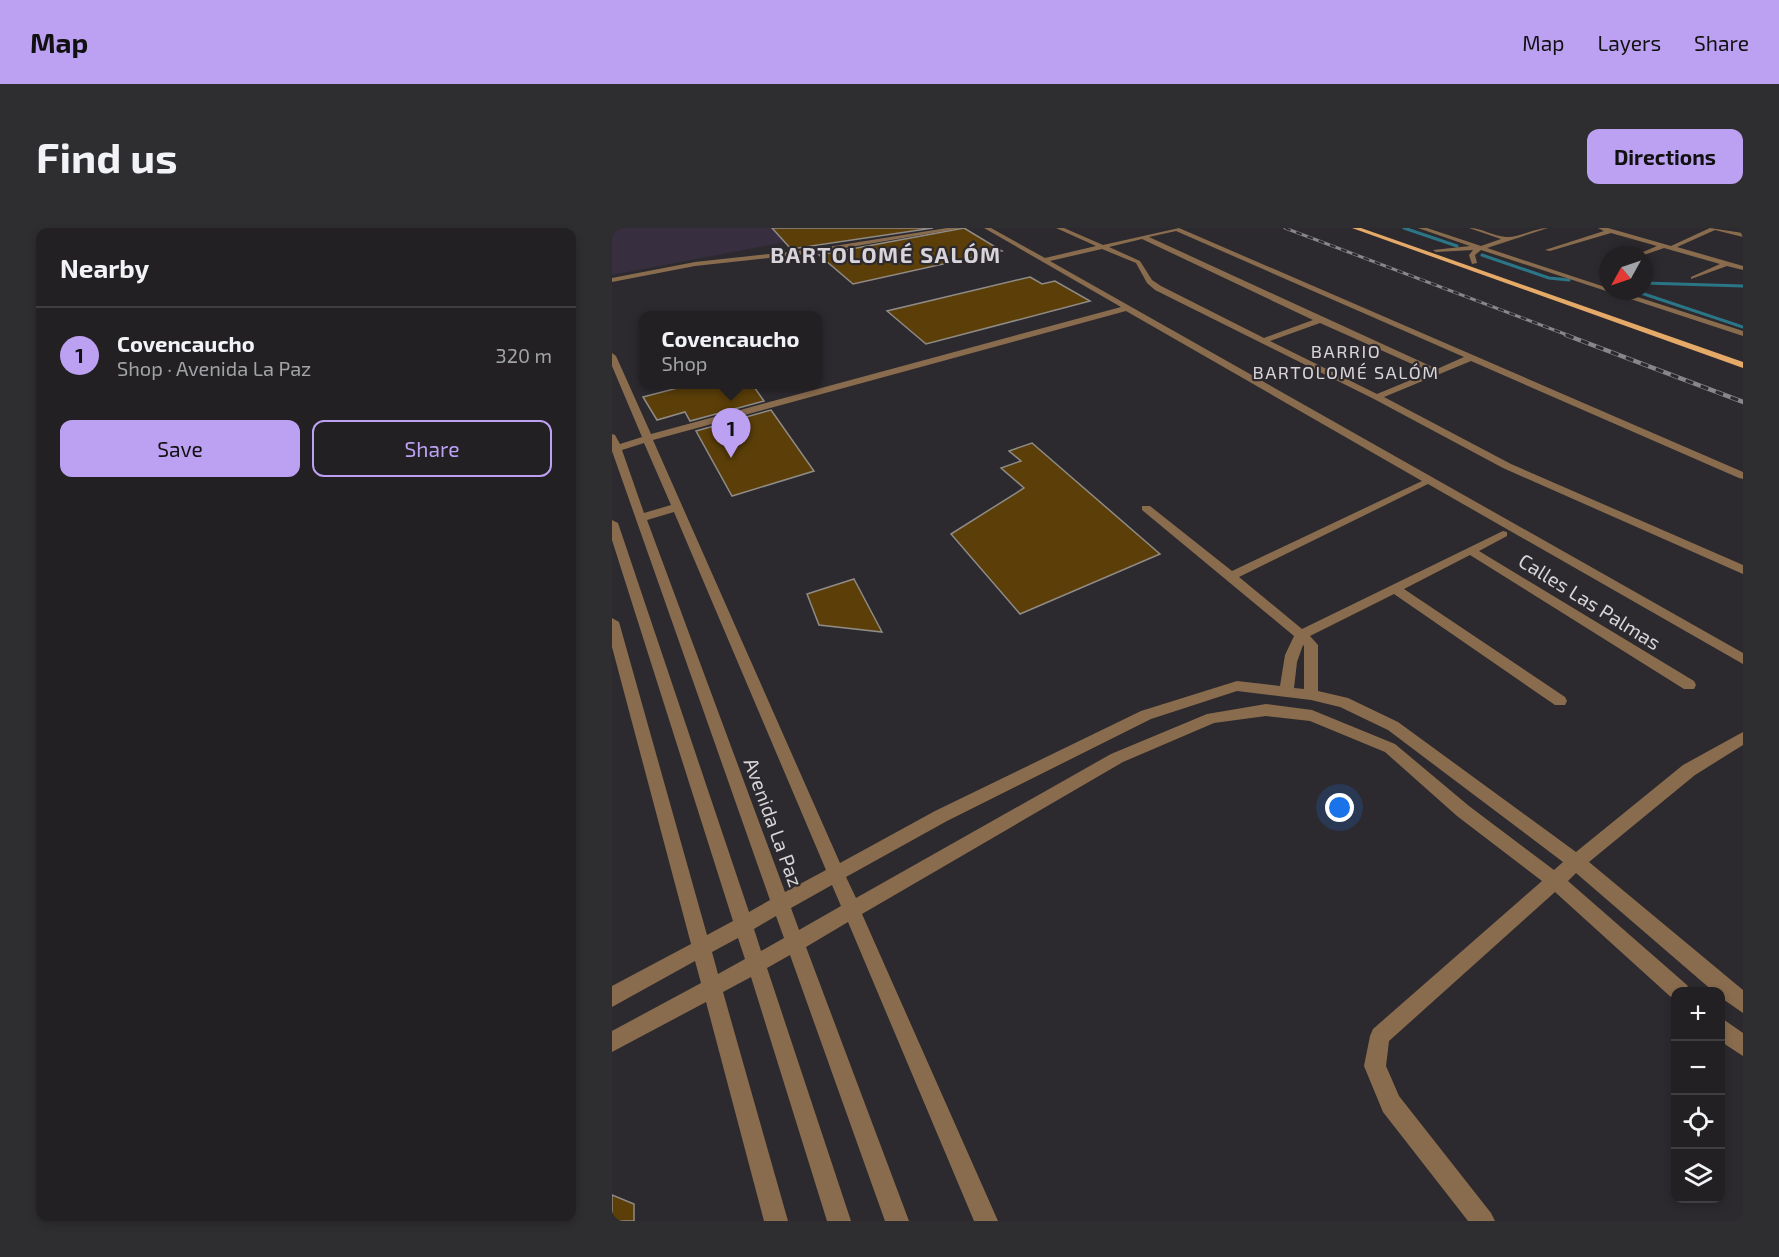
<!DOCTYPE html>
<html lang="en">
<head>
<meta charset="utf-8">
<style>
	body { margin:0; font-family:"Exo 2",sans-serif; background:#2e2d30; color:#f1f3f6 }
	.controls { position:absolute; right:18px; bottom:18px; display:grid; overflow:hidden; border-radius:12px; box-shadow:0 3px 9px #0003 }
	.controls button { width:54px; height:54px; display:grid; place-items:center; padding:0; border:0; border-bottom:2px solid #3f3e41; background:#222023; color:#f1f3f6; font:30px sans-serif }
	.compass { position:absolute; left:987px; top:18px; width:54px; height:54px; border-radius:50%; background:#222023; box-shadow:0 3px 9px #0003; rotate:230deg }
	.you { position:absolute; left:728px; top:580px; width:21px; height:21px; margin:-15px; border:4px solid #fff; border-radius:50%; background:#1a73e8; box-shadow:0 0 0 9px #1a73e833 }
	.badge { display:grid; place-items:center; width:39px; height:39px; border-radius:50%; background:#bca0f2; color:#111; font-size:20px; font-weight:700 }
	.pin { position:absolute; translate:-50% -50px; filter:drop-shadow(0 2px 3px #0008) }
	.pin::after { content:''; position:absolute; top:32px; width:21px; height:18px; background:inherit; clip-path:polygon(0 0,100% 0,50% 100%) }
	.popup { position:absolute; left:27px; top:83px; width:183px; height:78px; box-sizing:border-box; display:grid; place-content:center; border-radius:12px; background:#222023; filter:drop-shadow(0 2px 4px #0005); font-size:20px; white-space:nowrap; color:#a2a3a6 }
	.popup b { font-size:22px; color:#f1f3f6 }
	.popup::after { content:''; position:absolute; left:50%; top:100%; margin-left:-12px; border:12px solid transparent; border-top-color:#222023 }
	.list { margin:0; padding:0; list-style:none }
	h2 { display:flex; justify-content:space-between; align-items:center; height:78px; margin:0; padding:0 24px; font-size:26px }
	h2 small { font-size:20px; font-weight:400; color:#a2a3a6 }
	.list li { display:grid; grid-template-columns:39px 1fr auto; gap:18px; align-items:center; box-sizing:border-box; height:96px; padding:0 24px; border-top:2px solid #3f3e41 }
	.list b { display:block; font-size:22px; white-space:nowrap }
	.list p { margin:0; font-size:20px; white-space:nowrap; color:#a2a3a6 }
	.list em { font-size:20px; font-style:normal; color:#a2a3a6 }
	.actions { display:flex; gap:12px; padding:18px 24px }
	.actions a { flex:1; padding:14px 0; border:2px solid #bca0f2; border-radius:12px; text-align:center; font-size:21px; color:#bca0f2 }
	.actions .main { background:#bca0f2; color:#111 }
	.icon { flex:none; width:33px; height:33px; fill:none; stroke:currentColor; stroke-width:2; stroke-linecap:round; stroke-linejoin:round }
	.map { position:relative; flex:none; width:1131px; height:993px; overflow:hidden; border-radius:12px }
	header { display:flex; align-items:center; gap:36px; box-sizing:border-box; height:84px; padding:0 30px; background:#bca0f2; color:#111 }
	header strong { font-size:28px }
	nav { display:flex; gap:33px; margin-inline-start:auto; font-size:21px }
	.intro { display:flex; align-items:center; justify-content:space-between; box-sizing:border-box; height:144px; padding:0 36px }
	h1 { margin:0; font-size:42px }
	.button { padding:15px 27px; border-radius:12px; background:#bca0f2; color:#111; font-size:21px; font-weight:700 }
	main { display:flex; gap:36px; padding:0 36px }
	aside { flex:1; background:#222023; border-radius:12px; box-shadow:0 3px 9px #0003 }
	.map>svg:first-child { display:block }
	.commercial { fill:#372f3f }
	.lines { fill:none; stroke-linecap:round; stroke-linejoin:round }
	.stream { stroke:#2a7687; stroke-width:3 }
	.building { fill:#5c3f08; stroke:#8f8b87; stroke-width:1.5 }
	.minor { fill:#896c4d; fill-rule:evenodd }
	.major { fill:#e6aa68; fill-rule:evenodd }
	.rail-far1-casing { stroke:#88868a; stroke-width:3 }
	.rail-casing { stroke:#88868a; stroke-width:4.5 }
	.rail-far1 { stroke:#2d2a2f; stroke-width:2; stroke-dasharray:6; stroke-linecap:butt }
	.rail { stroke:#2d2a2f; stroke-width:3; stroke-dasharray:8; stroke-linecap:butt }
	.labels { text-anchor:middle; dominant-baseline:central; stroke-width:4.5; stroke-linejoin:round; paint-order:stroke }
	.far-quarter-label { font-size:18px; letter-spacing:1.5px; fill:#d8d4da; stroke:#2d2a2f }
	.street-label { font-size:20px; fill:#d7d5d8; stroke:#2d2a2f }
	.far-district-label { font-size:22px; font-weight:bold; letter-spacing:1.5px; fill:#d8d4da; stroke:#2d2a2f }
</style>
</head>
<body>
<header>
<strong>Map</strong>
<nav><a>Map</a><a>Layers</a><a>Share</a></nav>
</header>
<div class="intro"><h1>Find us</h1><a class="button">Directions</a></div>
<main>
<aside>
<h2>Nearby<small></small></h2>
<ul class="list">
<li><span class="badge">1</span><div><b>Covencaucho</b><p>Shop · Avenida La Paz</p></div><em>320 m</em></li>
</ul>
<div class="actions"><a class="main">Save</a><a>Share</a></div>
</aside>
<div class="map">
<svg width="1131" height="993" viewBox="0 0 1131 993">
	<rect width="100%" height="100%" fill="#2d2a2f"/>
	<path class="commercial" d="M 0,0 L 160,0 L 173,14 L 0,47 Z"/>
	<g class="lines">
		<path class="stream" d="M 792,0 L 845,18
			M 870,27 L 937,50 L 957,52
			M 1032,55 L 1131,58
			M 1023,63 L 1131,99"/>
	</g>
	<path class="building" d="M 160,0 L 321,0 L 179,21 Z
		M 352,0 L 390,23 L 241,56 L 207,27 Z
		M 418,49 L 430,56 L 443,53 L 478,73 L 314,116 L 275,83 Z
		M 81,156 L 140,156 L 152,173 L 78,193 L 73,184 L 45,192 L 31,169 Z
		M 159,182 L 202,243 L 120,268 L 84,203 Z
		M 420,215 L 548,326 L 408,386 L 339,306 L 412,260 L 389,240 L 409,233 L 397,223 Z
		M 242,351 L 270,404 L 207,397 L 195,366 Z
		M 0,967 L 22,976 L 22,993 L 0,993 Z"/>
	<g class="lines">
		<path class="minor" d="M 335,0 L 350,0 L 203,25 L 83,38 L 0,54 L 0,50 L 83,34 L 203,21 Z
			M 372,0 L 379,0 L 433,30 L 484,18 L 444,0 L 452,0 L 491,17 L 567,0 L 1131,244 L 1131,251 L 1127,250 L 859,133 L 772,169 L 899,236 L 1131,337 L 1131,346 L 891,240 L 762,171 L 543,62 L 535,55 L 524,35 L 490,21 L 438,33 L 1131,425 L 1131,436 L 816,256 L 627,349 L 690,401 L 891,303 L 895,304 L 895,308 L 867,323 L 1082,453 L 1084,457 L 1082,461 L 1072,461 L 858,327 L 792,361 L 953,469 L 955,473 L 953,477 L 943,477 L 782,366 L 698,408 L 706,417 L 706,463 L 736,470 L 786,494 L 964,624 L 1071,537 L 1131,504 L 1131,517 L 1083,547 L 977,634 L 1131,762 L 1131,785 L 1108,769 L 1108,764 L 1102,764 L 964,645 L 956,653 L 1075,757 L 1078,764 L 1064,764 L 1064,772 L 1061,771 L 943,664 L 777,813 L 774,838 L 787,868 L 879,985 L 883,993 L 856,993 L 771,884 L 752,838 L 758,808 L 761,801 L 930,653 L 845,588 L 773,524 L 698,493 L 654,488 L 602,495 L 511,534 L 250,686 L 386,993 L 362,993 L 236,694 L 194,719 L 297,993 L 273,993 L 178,727 L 155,740 L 239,993 L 215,993 L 139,749 L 111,764 L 176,993 L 152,993 L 94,774 L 0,824 L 0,803 L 89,755 L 83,733 L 0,779 L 0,758 L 79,716 L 0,419 L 0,390 L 7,394 L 95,707 L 121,693 L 0,312 L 0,292 L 6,295 L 137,684 L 158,672 L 0,223 L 0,206 L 3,207 L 8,216 L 30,209 L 0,138 L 0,125 L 4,128 L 39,206 L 509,79 ZM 564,3 L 852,129 L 825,141 L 537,9 ZM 530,11 L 701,92 L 652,110 L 549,58 L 540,52 L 528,33 L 497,19 ZM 514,83 L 810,253 L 620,343 L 538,278 L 530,278 L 530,282 L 682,408 L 673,427 L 668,458 L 625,453 L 529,483 L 323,583 L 228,635 L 41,212 ZM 708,95 L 818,144 L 765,166 L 658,113 ZM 32,215 L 59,277 L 32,285 L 10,222 ZM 62,284 L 214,642 L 173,664 L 35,292 ZM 691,417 L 692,418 L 692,461 L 682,460 L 685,434 ZM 625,463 L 699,472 L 728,479 L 776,502 L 951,634 L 942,642 L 857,578 L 783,516 L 700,482 L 654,476 L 595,486 L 499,526 L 244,670 L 234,649 L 335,593 L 539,491 ZM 220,657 L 229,678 L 187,702 L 179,680 ZM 164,688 L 172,710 L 149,723 L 142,701 ZM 126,710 L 133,731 L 106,746 L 100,724 Z
			M 806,0 L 815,0 L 869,18 L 889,11 L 857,0 C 870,0 881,8 894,9 C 907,10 922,0 936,0 L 875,20 L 996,60 L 996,63 L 1007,63 L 1131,103 L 1131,108 L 869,22 L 863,27 L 865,35 L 860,36 L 857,27 L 861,22 L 824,24 L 821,22 L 858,18 Z
			M 986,0 L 996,0 L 1059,18 L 1098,0 L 1131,5 L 1131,9 L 1103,2 L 1065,19 L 1131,38 L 1131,42 L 1115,38 L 1079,51 L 1079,49 L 1108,36 L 1052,20 L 1032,27 L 1024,27 L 1045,18 L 999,5 L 938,23 L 933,22 L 992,3 Z
			M 1108,789 L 1131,805 L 1131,828 L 1108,813 Z"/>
		<path class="major" d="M 740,0 L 749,0 L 1131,134 L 1131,140 Z"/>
		<g class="rail-far1-casing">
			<path id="rail-far1" d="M 673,0 L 958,108"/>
		</g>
		<g class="rail-casing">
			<path id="rail" d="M 954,107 L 1131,174"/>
		</g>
		<use href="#rail-far1" class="rail-far1"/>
		<use href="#rail" class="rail"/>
	</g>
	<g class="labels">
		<g class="far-quarter-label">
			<text x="734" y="123">BARRIO<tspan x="734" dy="21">BARTOLOMÉ SALÓM</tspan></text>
		</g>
		<g class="street-label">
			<text transform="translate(978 373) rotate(32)">Calles Las Palmas</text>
			<text transform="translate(162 594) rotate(70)">Avenida La Paz</text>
		</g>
		<g class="far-district-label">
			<text x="274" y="26">BARTOLOMÉ SALÓM</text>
		</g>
	</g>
</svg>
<div class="controls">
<button>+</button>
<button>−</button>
<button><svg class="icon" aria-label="locate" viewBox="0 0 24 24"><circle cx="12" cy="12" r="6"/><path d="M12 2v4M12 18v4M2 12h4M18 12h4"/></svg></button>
<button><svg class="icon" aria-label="layers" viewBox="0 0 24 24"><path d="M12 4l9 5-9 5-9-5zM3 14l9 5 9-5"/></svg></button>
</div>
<svg class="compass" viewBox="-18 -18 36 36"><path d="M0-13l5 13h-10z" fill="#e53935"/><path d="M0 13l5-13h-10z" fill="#a2a3a6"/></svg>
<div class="you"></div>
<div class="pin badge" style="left:119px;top:230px">1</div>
<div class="popup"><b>Covencaucho</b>Shop</div>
</div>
</main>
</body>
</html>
